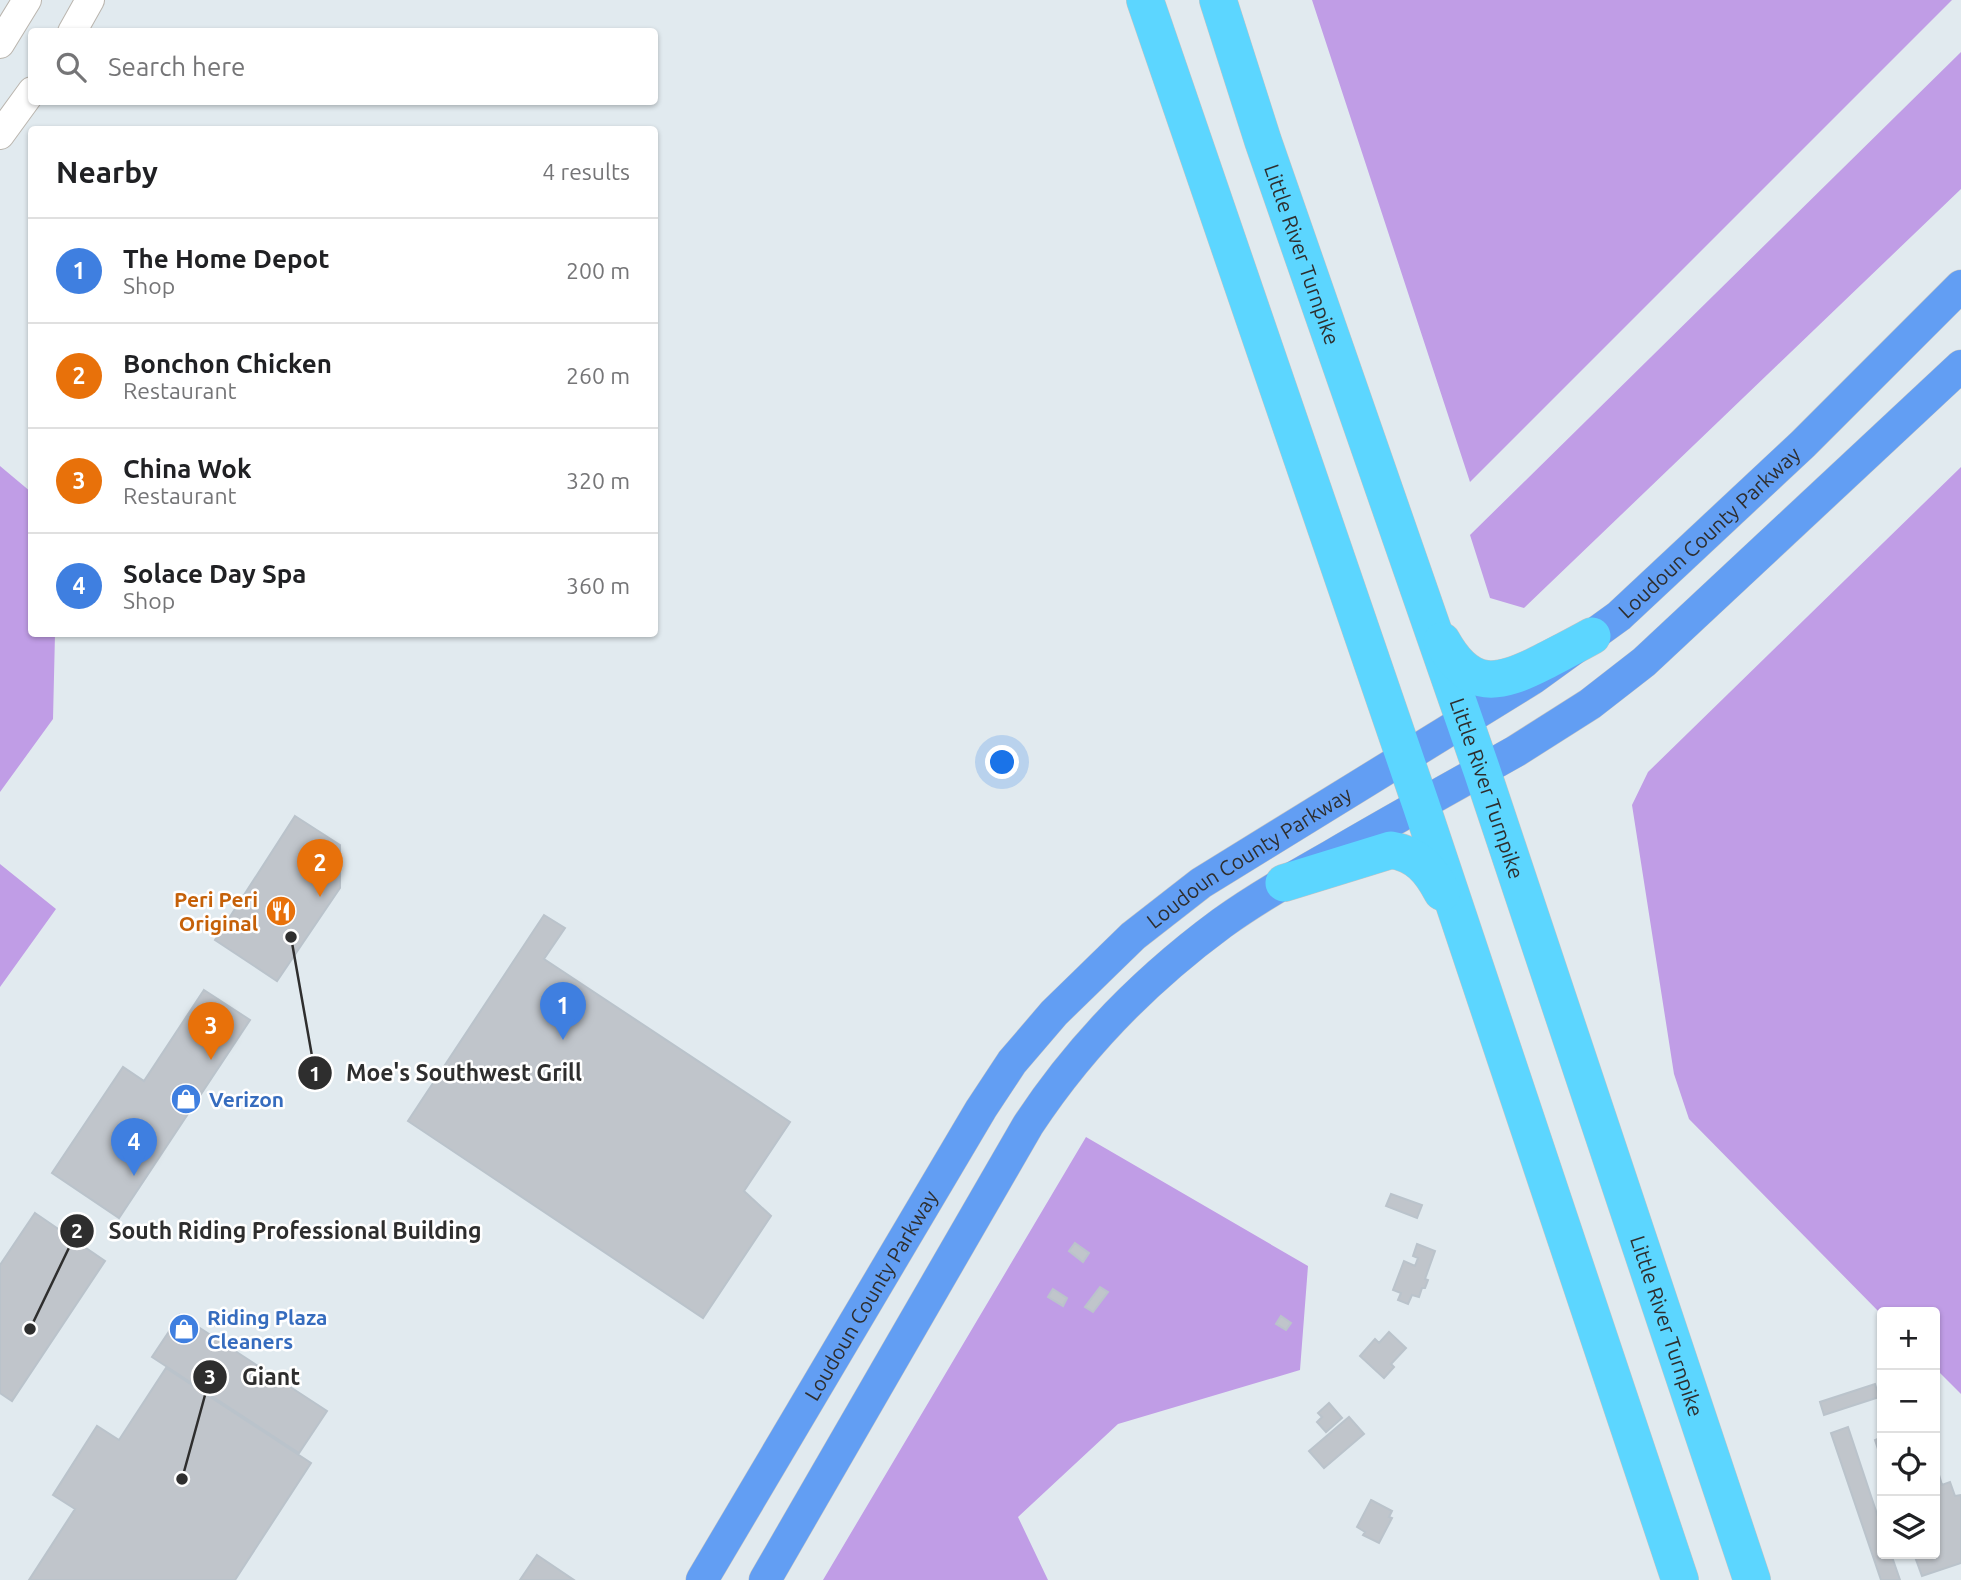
<!DOCTYPE html>
<html lang="en">
<head>
<meta charset="utf-8">
<style>
	body { margin:0; font-family:Ubuntu,sans-serif; background:#f6f6f6; color:#202124 }
	.controls { position:absolute; right:21px; bottom:21px; display:grid; overflow:hidden; border-radius:7px; box-shadow:0 2px 5px #0004 }
	.controls button { width:63px; height:63px; display:grid; place-items:center; padding:0; border:0; border-bottom:2px solid #e0e0e0; background:#fff; color:#202124; font:35px sans-serif }
	.you { position:absolute; left:1003px; top:763px; width:24px; height:24px; margin:-18px; border:5px solid #fff; border-radius:50%; background:#1a73e8; box-shadow:0 0 0 10px #1a73e833 }
	.badge { display:grid; place-items:center; width:46px; height:46px; border-radius:50%; background:#db2777; color:#fff; font-size:23px; font-weight:700 }
	.pin { position:absolute; translate:-50% -58px; filter:drop-shadow(0 2px 4px #0008) }
	.pin::after { content:''; position:absolute; top:37px; width:24px; height:21px; background:inherit; clip-path:polygon(0 0,100% 0,50% 100%) }
	.list { margin:0; padding:0; list-style:none }
	h2 { display:flex; justify-content:space-between; align-items:center; height:91px; margin:0; padding:0 28px; font-size:30px }
	h2 small { font-size:23px; font-weight:400; color:#757577 }
	.list li { display:grid; grid-template-columns:46px 1fr auto; gap:21px; align-items:center; box-sizing:border-box; height:105px; padding:0 28px; border-top:2px solid #e0e0e0 }
	.list b { display:block; font-size:26px; white-space:nowrap }
	.list p { margin:0; font-size:23px; white-space:nowrap; color:#757577 }
	.list em { font-size:23px; font-style:normal; color:#757577 }
	.icon { flex:none; width:38px; height:38px; fill:none; stroke:currentColor; stroke-width:2; stroke-linecap:round; stroke-linejoin:round }
	.map { position:relative; flex:none; width:1961px; height:1580px; overflow:hidden }
	.search { position:absolute; background:#fff; box-shadow:0 2px 5px #0004; left:28px; top:28px; width:630px; height:77px; display:flex; align-items:center; gap:18px; box-sizing:border-box; padding:0 24px; border-radius:7px; color:#757577; font-size:26px }
	.panel { position:absolute; background:#fff; box-shadow:0 2px 5px #0004; left:28px; top:126px; width:630px; height:511px; border-radius:7px }
	.map>svg:first-child { display:block }
	.green { fill:#c09de6 }
	.building { fill:#c0c5cb; stroke:#bac3cb; stroke-width:2 }
	.lines { fill:none; stroke-linecap:round; stroke-linejoin:round }
	.secondary-casing { stroke:#bab5ae; stroke-width:30 }
	.primary-casing { stroke:#c4c4c4; stroke-width:33 }
	.highway-casing { stroke:#c4c4c4; stroke-width:38 }
	.secondary { stroke:#fff; stroke-width:28 }
	.primary { stroke:#629ef3; stroke-width:32 }
	.highway { stroke:#5cd6ff; stroke-width:37 }
	.labels { text-anchor:middle; dominant-baseline:central; stroke-width:5; stroke-linejoin:round; paint-order:stroke }
	.street-label { font-size:21px; fill:#2e2e2e; stroke:#fff }
	.food-label { font-size:21px; font-weight:bold; fill:#c56008; stroke:#fff; text-anchor:end }
	.shop-label { font-size:21px; font-weight:bold; fill:#366cbe; stroke:#fff; text-anchor:start }
	.leader { fill:none; stroke:#2e2e2e; stroke-width:2.5 }
	.callout-dot { fill:#2e2e2e; stroke:#fff; stroke-width:2.5 }
	.mark-label { font-size:21px; text-anchor:middle; font-weight:bold; fill:#fff }
	.callout-label { font-size:23px; text-anchor:middle; font-weight:bold; fill:#2e2e2e; stroke:#fff; stroke-width:5; stroke-linejoin:round; paint-order:stroke }
</style>
</head>
<body>
<div class="map">
<svg width="1961" height="1580" viewBox="0 0 1961 1580">
	<rect width="100%" height="100%" fill="#e1eaef"/>
	<path class="green" d="M 1312,0 L 1952,0 L 1470,482 Z
		M 1961,52 L 1961,189 L 1524,608 L 1490,598 L 1470,535 Z
		M 0,466 L 31,492 L 32,634 L 55,634 L 53,719 L 0,792 Z
		M 1961,467 L 1961,1394 L 1935,1368 L 1935,1312 L 1882,1312 L 1882,1315 L 1689,1119 L 1674,1074 L 1632,805 L 1648,772 Z
		M 0,864 L 56,909 L 0,987 Z
		M 1086,1137 L 1308,1266 L 1300,1370 L 1118,1424 L 1018,1517 L 1048,1580 L 823,1580 Z"/>
	<path class="building" d="M 295,816 L 340,845 L 340,888 L 277,981 L 215,940 Z
		M 544,915 L 565,928 L 544,959 L 790,1122 L 744,1191 L 771,1216 L 703,1318 L 408,1121 Z
		M 204,990 L 250,1020 L 119,1218 L 52,1173 L 123,1067 L 144,1081 Z
		M 1391,1194 L 1422,1205 L 1417,1218 L 1386,1206 Z
		M 35,1213 L 105,1261 L 12,1401 L 0,1393 L 0,1265 Z
		M 1075,1243 L 1089,1253 L 1083,1262 L 1069,1251 Z
		M 1417,1244 L 1435,1251 L 1425,1279 L 1428,1280 L 1425,1288 L 1422,1288 L 1419,1297 L 1412,1295 L 1408,1304 L 1398,1300 L 1401,1293 L 1393,1290 L 1404,1261 L 1415,1266 L 1418,1258 L 1413,1256 Z
		M 1100,1287 L 1108,1292 L 1093,1312 L 1085,1307 Z
		M 1053,1289 L 1067,1298 L 1063,1306 L 1048,1297 Z
		M 180,1315 L 327,1411 L 299,1453 L 152,1357 Z
		M 1281,1316 L 1291,1323 L 1286,1330 L 1276,1324 Z
		M 1389,1332 L 1406,1348 L 1391,1364 L 1394,1367 L 1384,1378 L 1360,1356 L 1375,1339 L 1379,1343 Z
		M 166,1368 L 311,1463 L 235,1580 L 29,1580 L 75,1509 L 53,1495 L 97,1426 L 119,1440 Z
		M 1875,1384 L 1879,1397 L 1824,1415 L 1820,1402 Z
		M 1329,1403 L 1342,1418 L 1326,1432 L 1317,1422 L 1322,1417 L 1318,1413 Z
		M 1349,1417 L 1364,1434 L 1324,1468 L 1309,1451 Z
		M 1848,1427 L 1882,1529 L 1882,1554 L 1891,1554 L 1900,1580 L 1881,1580 L 1831,1433 Z
		M 1882,1437 L 1882,1461 L 1875,1440 Z
		M 1937,1468 L 1942,1485 L 1950,1482 L 1955,1496 L 1961,1495 L 1961,1563 L 1922,1576 L 1914,1554 L 1935,1554 L 1935,1469 Z
		M 1371,1500 L 1392,1511 L 1389,1517 L 1392,1518 L 1379,1543 L 1363,1535 L 1365,1532 L 1357,1527 Z
		M 537,1555 L 574,1580 L 520,1580 Z"/>
	<g class="lines">
		<g class="secondary-casing">
			<path id="secondary" d="M 72,32 L 90,0
				M 0,44 L 27,0
				M 0,135 L 32,91"/>
		</g>
		<g class="primary-casing">
			<g id="primary">
				<path id="s1" d="M 702,1580 L 981,1109 L 1012,1062 L 1054,1013 L 1133,936 L 1201,883 L 1532,679 L 1619,616 L 1803,444 L 1961,286"/>
				<path d="M 765,1580 L 1028,1125 C 1080,1046 1146,979 1222,923 C 1257,898 1294,877 1331,856 C 1392,820 1454,786 1516,751 L 1590,704 L 1644,662 L 1961,366"/>
			</g>
		</g>
		<g class="highway-casing">
			<g id="highway">
				<path d="M 1145,0 L 1421,805 L 1680,1580"/>
				<path id="s2" d="M 1218,0 L 1263,141 L 1482,771 L 1752,1580"/>
				<path d="M 1442,641 C 1470,691 1498,685 1543,662 C 1560,653 1576,645 1592,636"/>
				<path d="M 1284,883 L 1391,850 C 1417,854 1430,869 1442,892"/>
			</g>
		</g>
		<use href="#secondary" class="secondary"/>
		<use href="#primary" class="primary"/>
		<use href="#highway" class="highway"/>
	</g>
	<defs>
		<g id="restaurant-disc" transform="scale(1.575)"><circle r="9.5" fill="#e8710a" stroke="#fff"/><path d="M-5-6h1v4h1v-4h1v4h1v-4h1v5L-1.5 .5V6h-2V.5L-5-1ZM5-6V6H3V1.5H1.5Q1.5-4 5-6Z" fill="#fff"/></g>
		<g id="shop-disc" transform="scale(1.575)"><circle r="9.5" fill="#3f7fe0" stroke="#fff"/><path d="M-5-2.5h2.3a2.7 3.5 0 0 1 5.4 0H5L5.5 6h-11ZM-1.5-2.5h3a1.5 2.3 0 0 0-3 0Z" fill="#fff"/></g>
	</defs>
	<g fill-rule="evenodd">
		<use href="#restaurant-disc" x="281" y="911"/>
		<use href="#shop-disc" x="186" y="1099"/>
		<use href="#shop-disc" x="184" y="1329"/>
	</g>
	<g class="labels">
		<g class="street-label">
			<text stroke="none"><textPath href="#s2" startOffset="268">Little River Turnpike</textPath></text>
			<text stroke="none"><textPath href="#s1" startOffset="1484">Loudoun County Parkway</textPath></text>
			<text stroke="none"><textPath href="#s2" startOffset="833">Little River Turnpike</textPath></text>
			<text stroke="none"><textPath href="#s1" startOffset="919">Loudoun County Parkway</textPath></text>
			<text stroke="none"><textPath href="#s1" startOffset="331">Loudoun County Parkway</textPath></text>
			<text stroke="none"><textPath href="#s2" startOffset="1400">Little River Turnpike</textPath></text>
		</g>
		<g class="food-label">
			<text x="258" y="899">Peri Peri<tspan x="258" dy="24">Original</tspan></text>
		</g>
		<g class="shop-label">
			<text x="209" y="1099">Verizon</text>
			<text x="207" y="1317">Riding Plaza<tspan x="207" dy="24">Cleaners</tspan></text>
		</g>
	</g>
	<path class="leader" d="M291 937L315 1073M30 1329L77 1231M182 1479L210 1377"/>
	<g class="callout-dot">
		<circle cx="291" cy="937" r="7"/>
		<circle cx="30" cy="1329" r="7"/>
		<circle cx="182" cy="1479" r="7"/>
		<circle cx="315" cy="1073" r="18"/>
		<circle cx="77" cy="1231" r="18"/>
		<circle cx="210" cy="1377" r="18"/>
	</g>
	<g class="mark-label">
		<text x="315" y="1081">1</text>
		<text x="77" y="1238">2</text>
		<text x="210" y="1384">3</text>
	</g>
	<g class="callout-label">
		<text x="464" y="1081">Moe's Southwest Grill</text>
		<text x="295" y="1239">South Riding Professional Building</text>
		<text x="271" y="1385">Giant</text>
	</g>
</svg>
<div class="controls">
<button>+</button>
<button>−</button>
<button><svg class="icon" aria-label="locate" viewBox="0 0 24 24"><circle cx="12" cy="12" r="6"/><path d="M12 2v4M12 18v4M2 12h4M18 12h4"/></svg></button>
<button><svg class="icon" aria-label="layers" viewBox="0 0 24 24"><path d="M12 4l9 5-9 5-9-5zM3 14l9 5 9-5"/></svg></button>
</div>
<div class="you"></div>
<div class="pin badge" style="left:563px;top:1040px;background:#3f7fe0">1</div>
<div class="pin badge" style="left:320px;top:897px;background:#e8710a">2</div>
<div class="pin badge" style="left:211px;top:1060px;background:#e8710a">3</div>
<div class="pin badge" style="left:134px;top:1176px;background:#3f7fe0">4</div>
<div class="search"><svg class="icon" aria-label="search" viewBox="0 0 24 24"><circle cx="10" cy="10" r="6"/><path d="M15 15l6 6"/></svg>Search here</div>
<section class="panel">
<h2>Nearby<small>4 results</small></h2>
<ul class="list">
<li><span class="badge" style="background:#3f7fe0">1</span><div><b>The Home Depot</b><p>Shop</p></div><em>200 m</em></li>
<li><span class="badge" style="background:#e8710a">2</span><div><b>Bonchon Chicken</b><p>Restaurant</p></div><em>260 m</em></li>
<li><span class="badge" style="background:#e8710a">3</span><div><b>China Wok</b><p>Restaurant</p></div><em>320 m</em></li>
<li><span class="badge" style="background:#3f7fe0">4</span><div><b>Solace Day Spa</b><p>Shop</p></div><em>360 m</em></li>
</ul>
</section>
</div>
</body>
</html>
